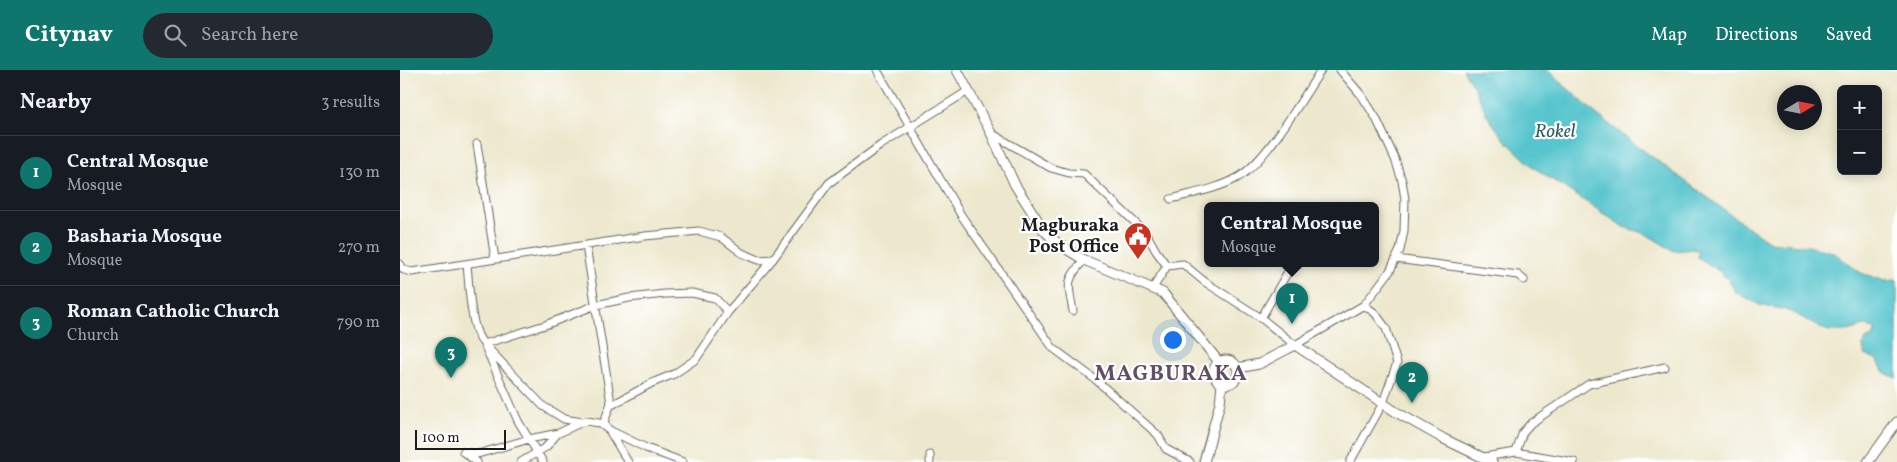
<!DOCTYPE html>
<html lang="en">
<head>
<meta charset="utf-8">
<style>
	body { margin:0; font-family:Vollkorn,serif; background:#242831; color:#f1f3f6 }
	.controls { position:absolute; right:15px; top:15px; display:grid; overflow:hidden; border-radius:8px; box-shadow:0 2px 12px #0003 }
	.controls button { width:45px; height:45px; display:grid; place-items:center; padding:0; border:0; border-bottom:1px solid #363941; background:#171b24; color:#f1f3f6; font:25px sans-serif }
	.compass { position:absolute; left:1377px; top:15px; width:45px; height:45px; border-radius:50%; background:#171b24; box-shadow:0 2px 12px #0003; rotate:80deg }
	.scale { position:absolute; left:15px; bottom:12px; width:91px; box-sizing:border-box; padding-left:5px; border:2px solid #1c1c1c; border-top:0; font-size:14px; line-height:18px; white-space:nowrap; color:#1c1c1c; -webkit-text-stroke:4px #fff; paint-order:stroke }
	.you { position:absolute; left:772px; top:269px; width:18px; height:18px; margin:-12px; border:4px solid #fff; border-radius:50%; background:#1a73e8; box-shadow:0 0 0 8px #1a73e833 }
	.badge { display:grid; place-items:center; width:32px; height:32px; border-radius:50%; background:#0f766e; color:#fff; font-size:16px; font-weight:700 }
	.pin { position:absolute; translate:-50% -41px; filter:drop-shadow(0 1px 2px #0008) }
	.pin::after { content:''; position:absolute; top:26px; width:18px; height:15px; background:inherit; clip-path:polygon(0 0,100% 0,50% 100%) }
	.popup { position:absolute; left:804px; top:132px; width:175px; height:65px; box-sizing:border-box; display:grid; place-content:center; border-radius:8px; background:#171b24; filter:drop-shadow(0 1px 4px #0005); font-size:16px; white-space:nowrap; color:#9ea1a6 }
	.popup b { font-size:19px; color:#f1f3f6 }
	.popup::after { content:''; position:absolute; left:50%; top:100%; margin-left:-10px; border:10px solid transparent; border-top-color:#171b24 }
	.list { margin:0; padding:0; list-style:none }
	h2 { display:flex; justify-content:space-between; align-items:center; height:65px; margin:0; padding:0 20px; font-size:21px }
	h2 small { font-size:16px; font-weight:400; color:#9ea1a6 }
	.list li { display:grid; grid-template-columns:32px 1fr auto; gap:15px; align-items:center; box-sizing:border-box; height:75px; padding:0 20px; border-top:1px solid #363941 }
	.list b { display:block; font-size:19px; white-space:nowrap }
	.list p { margin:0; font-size:16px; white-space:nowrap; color:#9ea1a6 }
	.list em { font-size:16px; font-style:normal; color:#9ea1a6 }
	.icon { flex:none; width:28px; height:28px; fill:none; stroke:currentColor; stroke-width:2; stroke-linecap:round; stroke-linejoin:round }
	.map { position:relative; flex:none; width:1497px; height:392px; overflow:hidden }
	header { display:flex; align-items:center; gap:30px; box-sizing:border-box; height:70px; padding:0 25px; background:#0f766e; color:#fff }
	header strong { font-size:24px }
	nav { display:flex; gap:28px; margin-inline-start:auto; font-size:18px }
	.search { width:350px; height:45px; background:#242831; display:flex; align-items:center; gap:12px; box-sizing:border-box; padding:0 18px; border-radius:28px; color:#9ea1a6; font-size:19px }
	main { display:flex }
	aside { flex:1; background:#171b24 }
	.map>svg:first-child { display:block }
	.water { fill:#57c5cd; stroke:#3a7074 }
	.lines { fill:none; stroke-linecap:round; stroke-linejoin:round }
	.minor-casing { stroke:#65635a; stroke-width:9 }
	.tertiary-casing { stroke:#65635a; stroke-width:11 }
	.minor { stroke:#fff; stroke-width:7 }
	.tertiary { stroke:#fff; stroke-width:9 }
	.labels { text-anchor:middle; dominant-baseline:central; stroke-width:4.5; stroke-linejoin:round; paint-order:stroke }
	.poi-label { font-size:18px; font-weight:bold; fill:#1c1c1c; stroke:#fff; text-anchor:end }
	.water-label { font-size:19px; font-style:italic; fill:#346063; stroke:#fff }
	.district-label { font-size:22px; font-weight:bold; letter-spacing:1px; fill:#604f66; stroke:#fff }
</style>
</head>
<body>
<header>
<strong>Citynav</strong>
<div class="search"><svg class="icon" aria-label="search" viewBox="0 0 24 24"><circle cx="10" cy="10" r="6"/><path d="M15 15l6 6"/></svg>Search here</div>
<nav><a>Map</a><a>Directions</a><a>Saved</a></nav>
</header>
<main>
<aside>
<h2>Nearby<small>3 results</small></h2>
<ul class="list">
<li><span class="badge">1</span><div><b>Central Mosque</b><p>Mosque</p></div><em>130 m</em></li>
<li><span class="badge">2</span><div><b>Basharia Mosque</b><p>Mosque</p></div><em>270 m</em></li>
<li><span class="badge">3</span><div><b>Roman Catholic Church</b><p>Church</p></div><em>790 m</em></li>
</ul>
</aside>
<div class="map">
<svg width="1497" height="392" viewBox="0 0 1497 392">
	<rect width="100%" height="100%" fill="#fff"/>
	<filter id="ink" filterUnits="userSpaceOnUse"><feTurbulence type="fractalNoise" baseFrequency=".02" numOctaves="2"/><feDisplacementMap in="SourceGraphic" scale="10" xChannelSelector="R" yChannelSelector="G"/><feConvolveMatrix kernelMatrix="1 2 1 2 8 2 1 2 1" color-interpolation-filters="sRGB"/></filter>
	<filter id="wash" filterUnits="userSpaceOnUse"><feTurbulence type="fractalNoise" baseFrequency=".0096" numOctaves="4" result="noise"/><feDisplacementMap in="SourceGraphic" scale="20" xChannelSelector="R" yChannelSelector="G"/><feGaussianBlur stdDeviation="1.12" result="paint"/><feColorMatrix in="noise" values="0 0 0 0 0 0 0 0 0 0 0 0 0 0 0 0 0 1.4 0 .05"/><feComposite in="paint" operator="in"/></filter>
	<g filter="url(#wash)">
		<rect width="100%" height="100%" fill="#ede8cd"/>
		<path class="water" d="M 1063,0 L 1147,0 L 1195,43 L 1228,69 L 1345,155 L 1370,172 L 1408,176 L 1433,182 L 1461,203 L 1485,211 L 1497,210 L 1497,308 L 1485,303 L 1476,289 L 1465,285 L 1463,277 L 1464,271 L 1474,266 L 1475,258 L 1464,256 L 1448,261 L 1430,261 L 1420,258 L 1396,244 L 1383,239 L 1362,236 L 1335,222 C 1330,206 1311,195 1297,187 L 1299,182 L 1294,179 L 1274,181 L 1246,164 L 1224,157 L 1133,97 L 1104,69 L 1088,47 L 1074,17 Z"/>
	</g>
	<g filter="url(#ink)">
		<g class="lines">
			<g class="minor-casing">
				<path id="minor" d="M 477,0 L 561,145 L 653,278 L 696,310 L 758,365 L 766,379 L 790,392
					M 591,63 L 651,98 L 669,103 L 684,104 L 746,163 L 756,181 L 767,196 L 753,218
					M 77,74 L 95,189
					M 771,129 C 793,123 818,119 837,108 C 865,93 903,28 921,0
					M 186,176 L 211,333 L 204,352 L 228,392
					M 996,189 L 1118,205 L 1124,210
					M 0,194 L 4,200 L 12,202 L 245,166 L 299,161 L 321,167 L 342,183 L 359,190 L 372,189
					M 67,194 C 69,213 70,261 84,274 L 145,255 L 196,235 L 229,228 L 265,224 L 292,223 L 315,228 L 328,242
					M 767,196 L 783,194 L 805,212 L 861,248 L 895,275 L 964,235 L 990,201 L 1000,180 L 1004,161 L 1005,129 L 1002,111 L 995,89 L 976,48 L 962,26 L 940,0
					M 673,241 C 668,214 665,211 684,190
					M 861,248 L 893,193
					M 210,336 L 252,313 L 274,304 L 296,289 L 328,242 L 373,189 L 429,113 L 481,75 L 568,21
					M 63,382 L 78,384 L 129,369 L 159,363 L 182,352 L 187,351 L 199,353 L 207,359 L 246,378 L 283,392
					M 63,382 L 77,392
					M 1116,382 L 1123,362 L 1131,353 L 1189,314 L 1265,297
					M 1084,387 L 1116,382 L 1174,392
					M 121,392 L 146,377 L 158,363
					M 143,392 L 118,351 L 84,274 L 143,336 L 164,349 L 182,352
					M 530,392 L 530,385
					M 950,392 L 983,333 L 997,293 L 986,258 L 975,243 L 964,235"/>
			</g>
			<g class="tertiary-casing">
				<path id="tertiary" d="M 557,0 L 591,63 L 615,115 L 643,159 L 657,173 L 684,190 L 763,223 L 819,292
					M814 302a12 12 0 1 1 24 0a12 12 0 1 1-24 0Z
					M 838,298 L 859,294 L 895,275 L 996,342 L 1044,369 L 1092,392
					M 804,392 L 820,333 L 822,314
					M 1468,392 L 1497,352"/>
			</g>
			<use href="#minor" class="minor"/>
			<use href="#tertiary" class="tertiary"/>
		</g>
	</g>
	<defs>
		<g id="civic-pin" transform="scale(1.4375)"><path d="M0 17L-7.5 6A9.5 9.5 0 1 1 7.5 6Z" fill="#c8321e" stroke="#fff"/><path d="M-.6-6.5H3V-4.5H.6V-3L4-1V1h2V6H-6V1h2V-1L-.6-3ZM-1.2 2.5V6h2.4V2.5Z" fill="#fff"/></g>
	</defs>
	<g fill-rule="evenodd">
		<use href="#civic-pin" x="738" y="166"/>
	</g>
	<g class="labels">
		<g class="poi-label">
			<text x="719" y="156">Magburaka<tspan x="719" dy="21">Post Office</tspan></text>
		</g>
		<g class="water-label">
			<text x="1155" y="62">Rokel</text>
		</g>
		<g class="district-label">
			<text x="771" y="304">MAGBURAKA</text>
		</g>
	</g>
</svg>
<div class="controls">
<button>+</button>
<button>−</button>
</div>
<svg class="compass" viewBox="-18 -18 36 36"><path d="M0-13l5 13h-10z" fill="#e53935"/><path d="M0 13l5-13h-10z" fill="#9ea1a6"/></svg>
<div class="scale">100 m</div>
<div class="you"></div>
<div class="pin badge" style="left:892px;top:254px">1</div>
<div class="popup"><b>Central Mosque</b>Mosque</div>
<div class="pin badge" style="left:1012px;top:333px">2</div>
<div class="pin badge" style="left:51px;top:308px">3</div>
</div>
</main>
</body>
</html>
